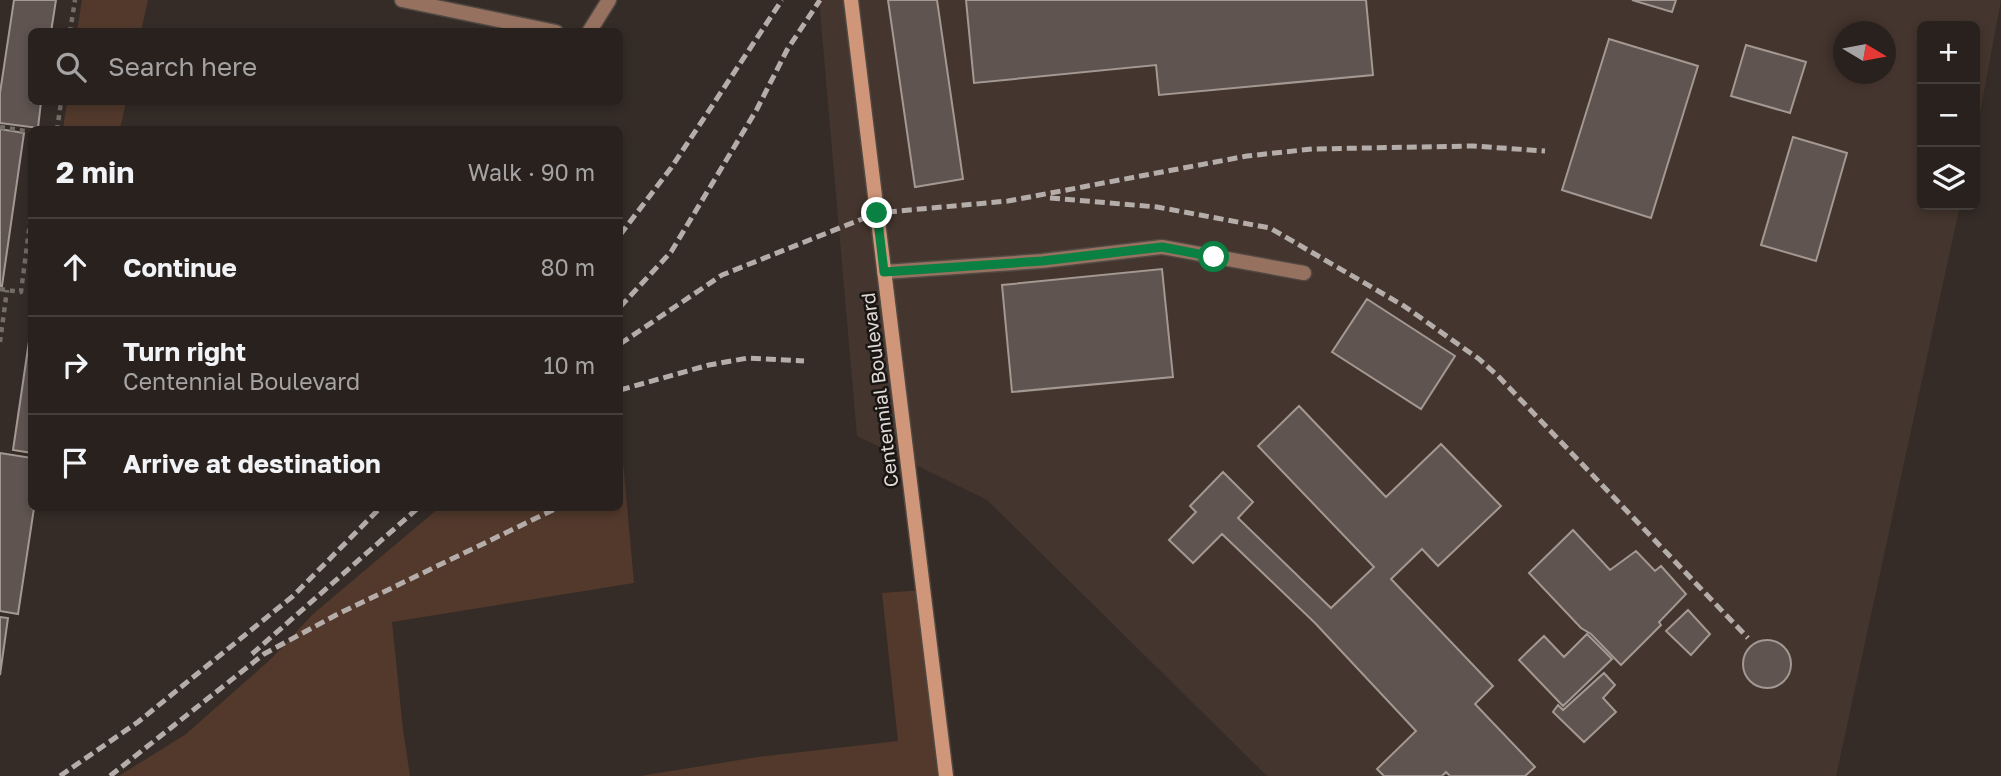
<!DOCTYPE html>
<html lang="en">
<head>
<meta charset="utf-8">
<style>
	body { margin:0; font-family:"Golos Text",sans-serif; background:#342e2a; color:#f1f3f6 }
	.controls { position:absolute; right:21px; top:21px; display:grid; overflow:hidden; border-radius:10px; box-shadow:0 4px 10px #0003 }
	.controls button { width:63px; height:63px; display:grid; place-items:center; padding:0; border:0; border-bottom:2px solid #443e3b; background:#28211d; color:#f1f3f6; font:35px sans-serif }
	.compass { position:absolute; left:1833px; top:21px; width:63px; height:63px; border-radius:50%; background:#28211d; box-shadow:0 4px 10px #0003; rotate:100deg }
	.stop { position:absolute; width:21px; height:21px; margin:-16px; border:5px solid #0b8043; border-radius:50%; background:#fff }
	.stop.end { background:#0b8043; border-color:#fff; box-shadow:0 2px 7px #0008 }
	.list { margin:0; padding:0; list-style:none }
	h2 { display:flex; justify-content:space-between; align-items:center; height:91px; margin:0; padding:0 28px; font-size:30px }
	h2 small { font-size:23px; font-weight:400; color:#a5a3a4 }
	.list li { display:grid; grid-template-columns:46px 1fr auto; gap:21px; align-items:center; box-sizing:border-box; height:98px; padding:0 28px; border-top:2px solid #443e3b }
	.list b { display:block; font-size:26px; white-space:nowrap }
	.list p { margin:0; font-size:23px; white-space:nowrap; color:#a5a3a4 }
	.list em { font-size:23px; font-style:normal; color:#a5a3a4 }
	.icon { flex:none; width:38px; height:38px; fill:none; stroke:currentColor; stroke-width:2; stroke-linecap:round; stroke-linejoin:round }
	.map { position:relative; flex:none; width:2001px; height:776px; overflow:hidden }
	.search { position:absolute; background:#28211d; box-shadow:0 4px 10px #0003; left:28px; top:28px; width:595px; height:77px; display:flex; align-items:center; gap:18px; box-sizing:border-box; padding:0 24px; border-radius:10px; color:#a5a3a4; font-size:26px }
	.panel { position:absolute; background:#28211d; box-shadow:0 4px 10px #0003; left:28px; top:126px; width:595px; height:385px; border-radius:10px }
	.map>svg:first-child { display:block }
	.built { fill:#44352e; fill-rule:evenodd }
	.green { fill:#52392c }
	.building { fill:#5f544f; stroke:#a39892; stroke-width:2 }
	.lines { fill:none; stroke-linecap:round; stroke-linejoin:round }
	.service-casing { stroke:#504843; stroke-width:17 }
	.secondary-casing { stroke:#504843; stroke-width:17 }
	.path { stroke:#736c67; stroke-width:4.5; stroke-dasharray:5 5; stroke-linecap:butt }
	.service { stroke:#96715f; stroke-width:14 }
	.secondary { stroke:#d09679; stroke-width:14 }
	.rail { stroke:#b4adaa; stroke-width:5; stroke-dasharray:10 5; stroke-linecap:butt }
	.route { stroke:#0b8043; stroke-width:9 }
	.labels { text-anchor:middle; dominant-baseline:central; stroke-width:5; stroke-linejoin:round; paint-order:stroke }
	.street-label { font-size:19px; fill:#e0dad7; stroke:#191513 }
</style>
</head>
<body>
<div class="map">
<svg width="2001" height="776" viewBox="0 0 2001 776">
	<rect width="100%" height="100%" fill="#352c27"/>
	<path class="built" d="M 819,0 L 2001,0 L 1975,140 L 1975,26 L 1922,26 L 1922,205 L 1960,205 L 1836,776 L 1267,776 L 987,500 L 857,436 ZM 1843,32 L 1885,32 L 1885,74 L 1843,74 Z"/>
	<path class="green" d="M 82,0 L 148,0 L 141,31 L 77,31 Z
		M 67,102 L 126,102 L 120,129 L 63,129 Z
		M 620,429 L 634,583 L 392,622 L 403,730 L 410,776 L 119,776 L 186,734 L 272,658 L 313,614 L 439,508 L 620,508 Z
		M 923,590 L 946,776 L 640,776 L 758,757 L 898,741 L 882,593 Z"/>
	<path class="building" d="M 14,0 L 56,0 L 51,32 L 32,32 L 32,102 L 41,102 L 38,128 L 0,123 L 0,93 Z
		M 888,0 L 937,0 L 963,179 L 915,187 Z
		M 966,0 L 1366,0 L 1373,75 L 1159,95 L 1156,65 L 974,83 Z
		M 1632,0 L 1676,0 L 1672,12 Z
		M 1609,39 L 1698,66 L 1651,218 L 1562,190 Z
		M 1746,45 L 1806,62 L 1790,113 L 1731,96 Z
		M 0,129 L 24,133 L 2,286 L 0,286 Z
		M 1793,137 L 1847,153 L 1816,261 L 1761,245 Z
		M 1162,269 L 1173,377 L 1012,392 L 1002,285 Z
		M 1367,299 L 1455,356 L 1421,409 L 1332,352 Z
		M 32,321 L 32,453 L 13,450 Z
		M 1299,406 L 1386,497 L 1441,444 L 1501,506 L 1438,566 L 1422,549 L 1391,579 L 1493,686 L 1475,704 L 1535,767 L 1525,776 L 1450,776 L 1446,772 L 1442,776 L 1384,776 L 1377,769 L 1416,731 L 1315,623 L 1222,534 L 1193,563 L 1169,540 L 1196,512 L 1190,506 L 1223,472 L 1253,502 L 1238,518 L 1331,608 L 1374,567 L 1258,446 Z
		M 0,453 L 32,458 L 32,508 L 34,508 L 18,614 L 0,611 Z
		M 1573,530 L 1610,570 L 1636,551 L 1655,571 L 1661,566 L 1686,594 L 1659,622 L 1661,625 L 1621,665 L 1591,634 L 1581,628 L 1529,573 Z
		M 1688,610 L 1710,634 L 1691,655 L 1666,631 Z
		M 0,617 L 8,618 L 0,675 Z
		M 1587,634 L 1612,659 L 1563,706 L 1519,660 L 1544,636 L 1564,657 Z
		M1743 664a24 24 0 1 1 48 0a24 24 0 1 1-48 0Z
		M 1604,673 L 1615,685 L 1603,698 L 1616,712 L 1584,742 L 1553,712 L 1558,705 L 1563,710 Z"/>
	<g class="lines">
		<g class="service-casing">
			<path id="service" d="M 402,0 L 556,32
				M 589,32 L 609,0
				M 884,272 L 1042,261 L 1162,247 L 1304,273"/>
		</g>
		<g class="secondary-casing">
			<path id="secondary" d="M 851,0 L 946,776"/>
		</g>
		<path class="path" d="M 70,32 L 75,0
			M 0,127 L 32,132
			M 57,130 L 61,102
			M 0,289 L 21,292 L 32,207
			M 0,342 L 7,290"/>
		<use href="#service" class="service"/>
		<use href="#secondary" class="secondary"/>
		<path class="rail" d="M 1050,198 L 1157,207 L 1270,228 L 1404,306 L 1479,359 L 1499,377 L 1748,638
			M 620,235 L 671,168 L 782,0
			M 620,307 L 671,252 L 757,109 L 787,50 L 820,0
			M 620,344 L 722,275 L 877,213 L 1008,201 L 1247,156 L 1312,149 L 1473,146 L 1545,151
			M 620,390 L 709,365 L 748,358 L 804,361
			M 252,654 L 418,508
			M 60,776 L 138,722 L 293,596 L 380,508
			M 110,776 L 264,654 L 336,615 L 557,508"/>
	</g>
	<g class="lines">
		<path class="route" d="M 877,213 L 884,272 L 1042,261 L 1162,247 L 1214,257"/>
	</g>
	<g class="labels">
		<g class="street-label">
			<text transform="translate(879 390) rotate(-97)">Centennial Boulevard</text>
		</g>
	</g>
</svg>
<div class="controls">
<button>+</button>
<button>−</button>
<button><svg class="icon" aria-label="layers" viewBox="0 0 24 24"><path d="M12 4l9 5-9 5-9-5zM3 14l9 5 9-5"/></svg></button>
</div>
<svg class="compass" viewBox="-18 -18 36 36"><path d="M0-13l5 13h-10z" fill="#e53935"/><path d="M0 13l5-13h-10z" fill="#a5a3a4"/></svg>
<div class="stop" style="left:1214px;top:257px"></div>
<div class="stop end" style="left:877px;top:213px"></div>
<div class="search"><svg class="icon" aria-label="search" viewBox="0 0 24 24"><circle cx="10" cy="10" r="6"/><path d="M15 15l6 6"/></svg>Search here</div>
<section class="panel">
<h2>2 min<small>Walk · 90 m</small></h2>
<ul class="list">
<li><svg class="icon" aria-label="ahead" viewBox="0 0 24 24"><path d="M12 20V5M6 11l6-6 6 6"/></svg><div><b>Continue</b></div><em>80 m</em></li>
<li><svg class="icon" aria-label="right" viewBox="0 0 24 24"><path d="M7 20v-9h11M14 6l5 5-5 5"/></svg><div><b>Turn right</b><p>Centennial Boulevard</p></div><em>10 m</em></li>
<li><svg class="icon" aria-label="arrive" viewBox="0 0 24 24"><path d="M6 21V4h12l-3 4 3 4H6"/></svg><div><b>Arrive at destination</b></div></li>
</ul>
</section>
</div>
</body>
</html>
